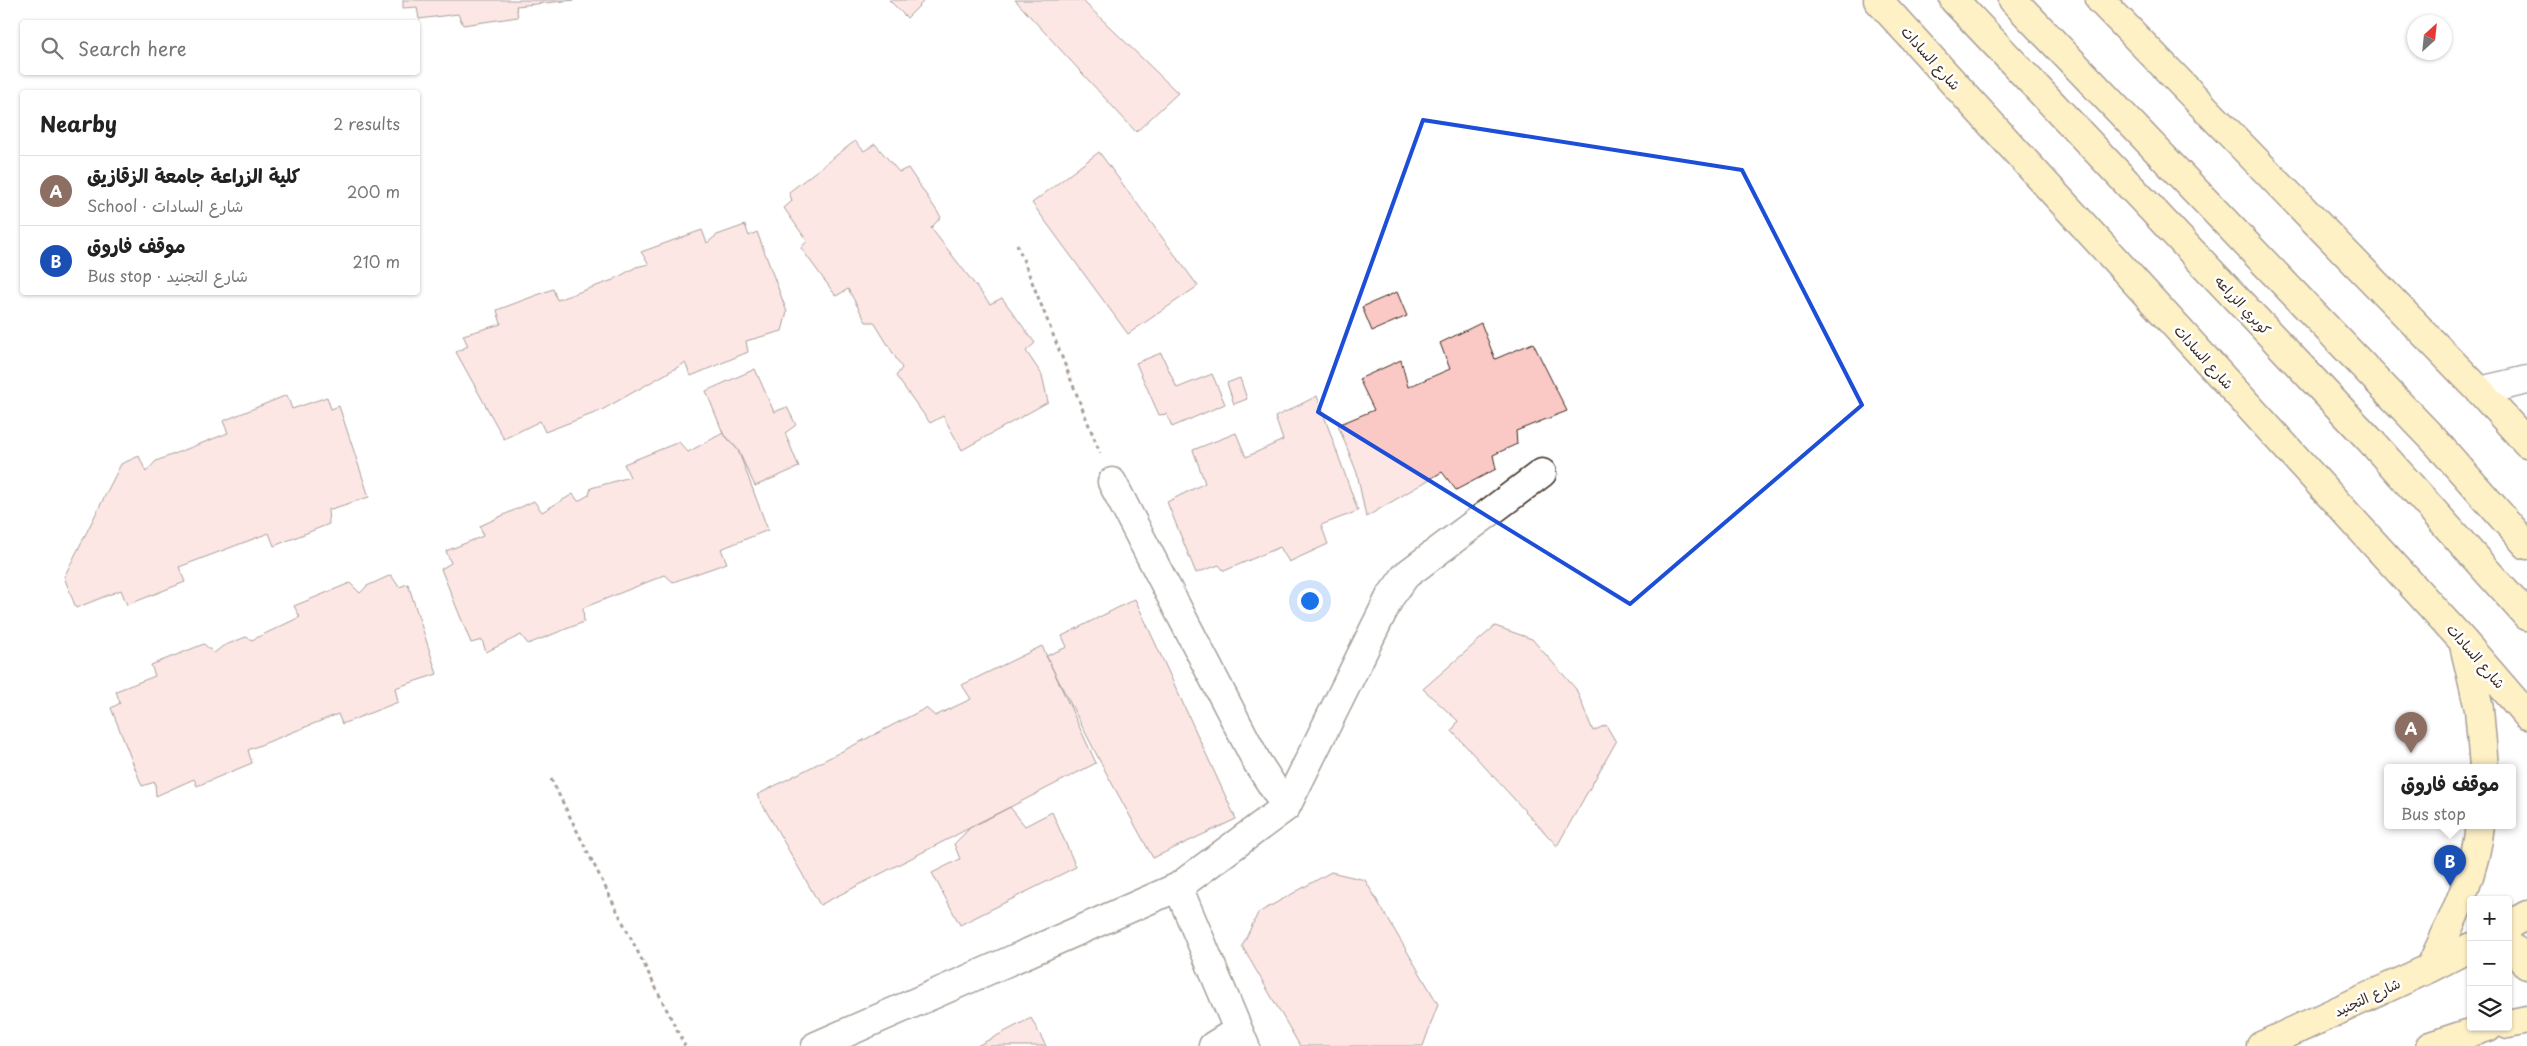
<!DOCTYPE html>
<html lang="en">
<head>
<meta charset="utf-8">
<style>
	body { margin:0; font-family:"Playpen Sans","Playpen Sans Arabic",sans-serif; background:#f2f2f2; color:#222 }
	.controls { position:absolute; right:15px; bottom:15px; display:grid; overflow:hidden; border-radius:5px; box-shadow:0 1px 4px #0004 }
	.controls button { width:45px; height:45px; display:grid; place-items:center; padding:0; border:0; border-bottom:1px solid #e0e0e0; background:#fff; color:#222; font:25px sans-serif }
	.compass { position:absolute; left:2407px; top:15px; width:45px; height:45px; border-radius:50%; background:#fff; box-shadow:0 1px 4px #0004; rotate:27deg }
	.you { position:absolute; left:1309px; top:600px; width:18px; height:18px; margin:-12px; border:4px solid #fff; border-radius:50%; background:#1a73e8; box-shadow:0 0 0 8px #1a73e833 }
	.badge { display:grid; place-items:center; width:32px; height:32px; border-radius:50%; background:#0f766e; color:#fff; font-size:16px; font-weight:700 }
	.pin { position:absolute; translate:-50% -41px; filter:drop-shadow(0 1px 2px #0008) }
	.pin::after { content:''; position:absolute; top:26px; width:18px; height:15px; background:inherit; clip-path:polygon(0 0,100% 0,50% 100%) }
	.popup { position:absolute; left:2384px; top:764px; width:132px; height:65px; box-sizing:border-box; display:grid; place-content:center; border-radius:5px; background:#fff; filter:drop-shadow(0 1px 4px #0005); font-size:16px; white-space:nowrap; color:#767676 }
	.popup b { font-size:19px; color:#222 }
	.popup::after { content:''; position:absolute; left:50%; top:100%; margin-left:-10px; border:10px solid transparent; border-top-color:#fff }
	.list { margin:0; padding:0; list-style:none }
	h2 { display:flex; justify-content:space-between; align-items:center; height:65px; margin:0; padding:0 20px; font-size:21px }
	h2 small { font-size:16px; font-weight:400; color:#767676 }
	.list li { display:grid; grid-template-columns:32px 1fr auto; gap:15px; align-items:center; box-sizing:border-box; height:70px; padding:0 20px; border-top:1px solid #e0e0e0 }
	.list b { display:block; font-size:19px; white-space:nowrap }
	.list p { margin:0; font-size:16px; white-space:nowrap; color:#767676 }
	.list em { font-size:16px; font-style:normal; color:#767676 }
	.icon { flex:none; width:28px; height:28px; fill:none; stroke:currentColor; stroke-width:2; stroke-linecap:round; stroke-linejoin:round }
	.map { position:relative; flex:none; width:2527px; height:1046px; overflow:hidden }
	.search { position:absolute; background:#fff; box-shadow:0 1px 4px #0004; left:20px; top:20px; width:400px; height:55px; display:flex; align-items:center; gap:12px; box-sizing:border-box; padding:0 18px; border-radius:5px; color:#767676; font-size:19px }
	.panel { position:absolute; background:#fff; box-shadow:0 1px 4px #0004; left:20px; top:90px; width:400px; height:205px; border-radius:5px }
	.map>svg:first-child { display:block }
	.building { fill:#fac9c6; stroke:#3b2a1e }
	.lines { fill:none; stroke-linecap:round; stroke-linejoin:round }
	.minor-casing { stroke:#3b2a1e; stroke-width:31 }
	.trunk-casing { stroke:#3b2a1e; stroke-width:31 }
	.path { stroke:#3b2a1e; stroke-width:3; stroke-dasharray:4 4; stroke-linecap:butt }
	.minor { stroke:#fff; stroke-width:28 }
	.trunk { stroke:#fedf80; stroke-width:28 }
	.marked { fill:none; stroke:#1d4ed8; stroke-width:4; stroke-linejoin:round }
	.labels { text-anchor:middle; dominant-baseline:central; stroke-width:5; stroke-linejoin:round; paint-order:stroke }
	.street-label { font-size:14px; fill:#3b2a1e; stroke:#fff }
</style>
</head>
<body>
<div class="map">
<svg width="2527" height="1046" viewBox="0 0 2527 1046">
	<rect width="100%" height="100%" fill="#fff"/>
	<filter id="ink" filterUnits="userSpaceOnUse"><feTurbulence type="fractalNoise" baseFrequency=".02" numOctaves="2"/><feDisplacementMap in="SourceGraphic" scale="10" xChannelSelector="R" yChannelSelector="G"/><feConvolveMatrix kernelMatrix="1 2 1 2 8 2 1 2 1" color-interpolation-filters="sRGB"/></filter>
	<g filter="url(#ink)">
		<path class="building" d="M 403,0 L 574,0 L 516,6 L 518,17 L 463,25 L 458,14 L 419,19 L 417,7 L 403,8 Z
			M 889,0 L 925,0 L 907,18 Z
			M 1015,0 L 1082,0 L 1178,93 L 1136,132 Z
			M 855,141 L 864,151 L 875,144 L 899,172 L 908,168 L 941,217 L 931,228 L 990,304 L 1002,298 L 1035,343 L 1026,351 L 1042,375 L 1048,402 L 962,450 L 943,416 L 930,423 L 896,376 L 902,368 L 874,322 L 866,322 L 848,289 L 836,296 L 801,248 L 807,241 L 784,208 L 792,201 L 789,192 Z
			M 1099,152 L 1198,286 L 1128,334 L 1032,203 Z
			M 745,225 L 749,236 L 757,232 L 787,312 L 782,331 L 746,341 L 748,352 L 691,376 L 685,363 L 600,411 L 545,432 L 540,421 L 504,439 L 456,352 L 468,346 L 463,335 L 501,324 L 497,310 L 553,289 L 557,300 L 613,280 L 636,267 L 649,264 L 641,252 L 702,230 L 707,243 L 717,235 Z
			M 1397,292 L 1407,316 L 1372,331 L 1362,307 Z
			M 1481,323 L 1495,359 L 1533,343 L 1567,411 L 1516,431 L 1517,444 L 1493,455 L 1496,469 L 1456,490 L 1442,472 L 1366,517 L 1357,473 L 1338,425 L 1374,410 L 1359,379 L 1401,360 L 1408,387 L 1450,369 L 1440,343 Z
			M 1161,353 L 1177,388 L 1212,374 L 1225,404 L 1172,427 L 1167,414 L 1159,415 L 1136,363 Z
			M 755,369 L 774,412 L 787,407 L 796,425 L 785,433 L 799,467 L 755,486 L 738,450 L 723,433 L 706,391 Z
			M 1240,378 L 1247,399 L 1234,404 L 1227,383 Z
			M 287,395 L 292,409 L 327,397 L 331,409 L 339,406 L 369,497 L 328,510 L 329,524 L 274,546 L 269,533 L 179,567 L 185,582 L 127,605 L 121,590 L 76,608 L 64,577 L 121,464 L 139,456 L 146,472 L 156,461 L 228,433 L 223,421 Z
			M 1317,396 L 1358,511 L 1321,525 L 1328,544 L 1289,562 L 1280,547 L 1224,571 L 1219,565 L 1196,573 L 1167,502 L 1205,483 L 1193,450 L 1236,433 L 1246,457 L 1283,440 L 1275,417 Z
			M 723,433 L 738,450 L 768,530 L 721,549 L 727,563 L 673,582 L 665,575 L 583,608 L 584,622 L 528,644 L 521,635 L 486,652 L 482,640 L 471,643 L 441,569 L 451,563 L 446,551 L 483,536 L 480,526 L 534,501 L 542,512 L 573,494 L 578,501 L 589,495 L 591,488 L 630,477 L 624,464 L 679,442 L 688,452 Z
			M 391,575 L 399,587 L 408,584 L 437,674 L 395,688 L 398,702 L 342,724 L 338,714 L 248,750 L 252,763 L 197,786 L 194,779 L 156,796 L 155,782 L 142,786 L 111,708 L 120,703 L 116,691 L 155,676 L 151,665 L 204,644 L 214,653 L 223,646 L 246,637 L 252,640 L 300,617 L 294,606 L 350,583 L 360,593 L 367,586 Z
			M 1135,599 L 1236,819 L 1153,858 L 1103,767 L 1046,656 L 1067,647 L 1062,636 Z
			M 1495,626 L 1532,639 L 1576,689 L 1593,731 L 1606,725 L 1616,742 L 1557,846 L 1452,731 L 1458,721 L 1423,689 Z
			M 1042,646 L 1096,763 L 820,905 L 757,795 L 926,708 L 935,716 L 971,699 L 962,685 Z
			M 1010,807 L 1025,826 L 1052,812 L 1076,867 L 960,925 L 932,873 L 960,859 L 954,844 L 972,826 Z
			M 1331,872 L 1365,880 L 1438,1004 L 1423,1046 L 1300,1046 L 1242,946 L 1258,913 Z
			M 1031,1018 L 1046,1046 L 977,1046 Z"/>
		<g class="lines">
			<g class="minor-casing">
				<path id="minor" d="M 2480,391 L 2527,380
					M 1112,482 L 1257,762 L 1286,807
					M 1178,887 L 1245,1046
					M 816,1046 L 1178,887 L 1286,807 L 1390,597 L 1406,575 L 1542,473
					M 1213,1046 L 1237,1031"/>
			</g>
			<g class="trunk-casing">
				<path id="trunk" d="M 1878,0 L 2463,641 L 2527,715
					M 1954,0 L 2369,439 L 2527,616
					M 2013,0 L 2436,442 L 2527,545
					M 2100,0 L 2480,391 L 2527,443
					M 2464,645 L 2479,709 L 2484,767
					M 2508,926 L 2527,915
					M 2508,944 L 2521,955 L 2527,965
					M 2430,968 C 2451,923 2475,876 2480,825
					M 2508,1024 L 2527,1020
					M 2261,1046 L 2430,968 L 2471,947
					M 2430,1046 L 2488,1027"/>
			</g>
			<path class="path" d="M 1017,244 L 1100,453
				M 551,779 L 685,1046"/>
			<use href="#minor" class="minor"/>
			<use href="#trunk" class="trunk"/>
		</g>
	</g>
	<path d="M0 0H2527V1046H0ZM 1423,120 L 1742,170 L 1862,405 L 1630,604 L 1318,412 Z" fill="#fff" fill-opacity=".55" fill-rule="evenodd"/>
	<path class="marked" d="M 1423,120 L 1742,170 L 1862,405 L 1630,604 L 1318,412 Z"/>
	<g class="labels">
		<g class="street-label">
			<text transform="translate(1931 58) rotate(48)">شارع السادات</text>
			<text transform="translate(2243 305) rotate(47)">كوبري الزراعه</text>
			<text transform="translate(2204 357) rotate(48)">شارع السادات</text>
			<text transform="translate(2476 656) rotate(49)">شارع السادات</text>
			<text transform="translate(2367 997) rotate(-25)">شارع التجنيد</text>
		</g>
	</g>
</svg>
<div class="controls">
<button>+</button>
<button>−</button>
<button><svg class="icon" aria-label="layers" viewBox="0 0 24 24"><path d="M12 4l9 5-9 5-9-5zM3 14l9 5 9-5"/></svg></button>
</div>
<svg class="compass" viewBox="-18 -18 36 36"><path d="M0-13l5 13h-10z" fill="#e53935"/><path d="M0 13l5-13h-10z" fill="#767676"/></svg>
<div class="you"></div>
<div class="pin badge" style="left:2411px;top:753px;background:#8d6e63">A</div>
<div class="pin badge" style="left:2450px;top:886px;background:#1a4fb4">B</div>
<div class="popup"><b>موقف فاروق</b>Bus stop</div>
<div class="search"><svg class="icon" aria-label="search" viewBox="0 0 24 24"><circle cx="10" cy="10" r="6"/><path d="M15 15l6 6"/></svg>Search here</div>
<section class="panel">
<h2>Nearby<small>2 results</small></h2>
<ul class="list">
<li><span class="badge" style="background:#8d6e63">A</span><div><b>كلية الزراعة جامعة الزقازيق</b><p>School · شارع السادات</p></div><em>200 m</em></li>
<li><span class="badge" style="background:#1a4fb4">B</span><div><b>موقف فاروق</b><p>Bus stop · شارع التجنيد</p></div><em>210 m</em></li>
</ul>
</section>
</div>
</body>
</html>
